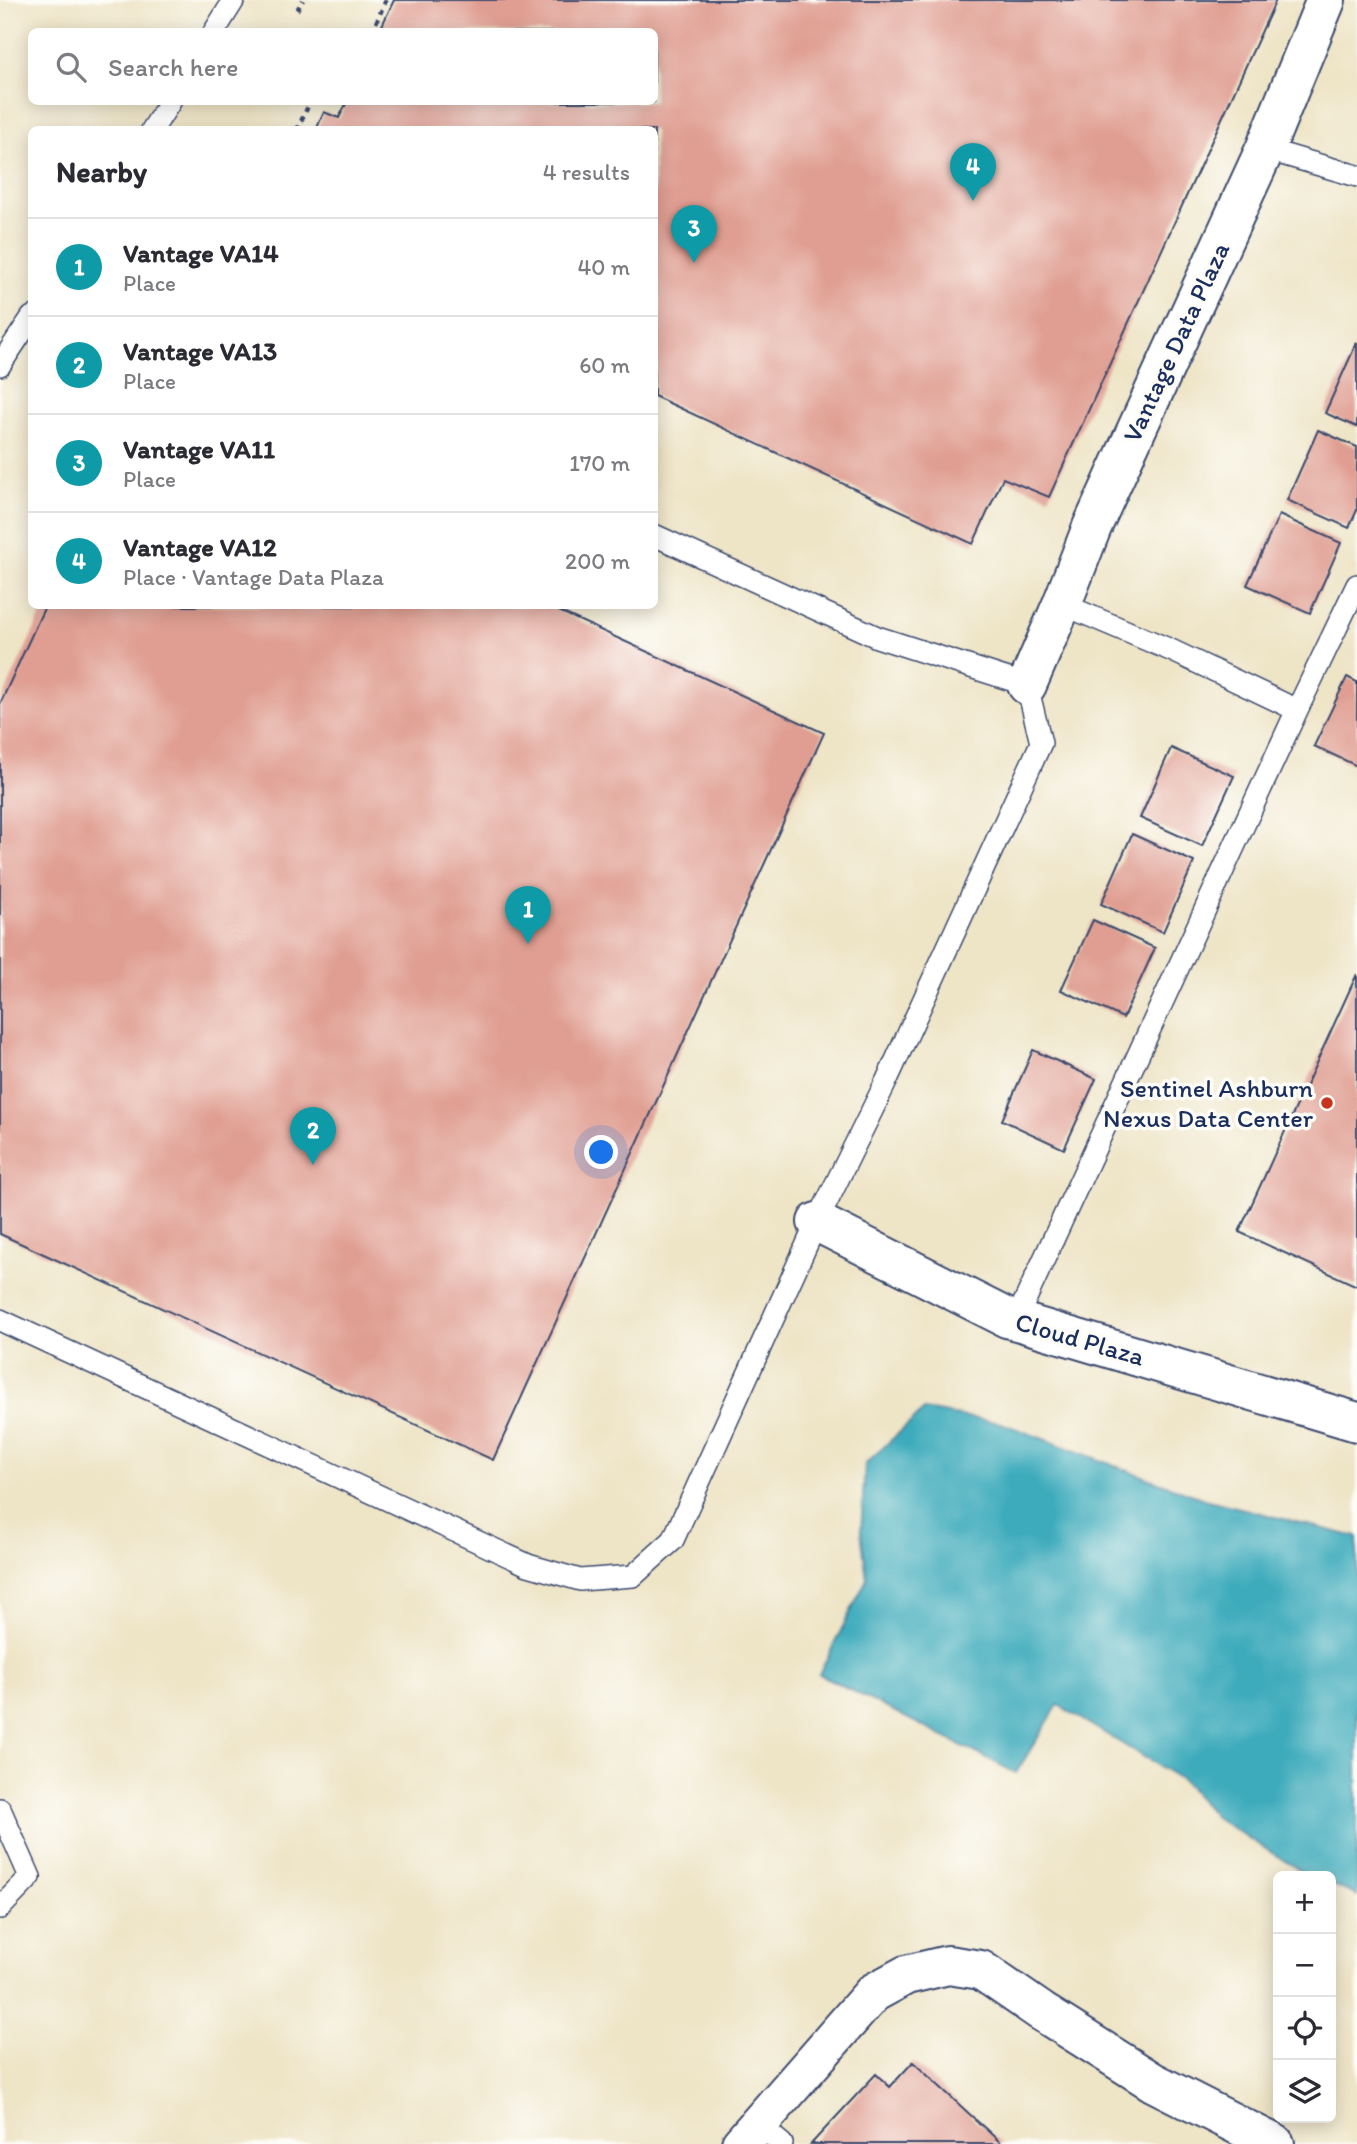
<!DOCTYPE html>
<html lang="en">
<head>
<meta charset="utf-8">
<style>
	body { margin:0; font-family:Itim,sans-serif; background:#f2f2f3; color:#2b2b33 }
	.controls { position:absolute; right:21px; bottom:21px; display:grid; overflow:hidden; border-radius:10px; box-shadow:0 4px 18px #0003 }
	.controls button { width:63px; height:63px; display:grid; place-items:center; padding:0; border:0; border-bottom:2px solid #e1e1e2; background:#fff; color:#2b2b33; font:35px sans-serif }
	.you { position:absolute; left:602px; top:1153px; width:24px; height:24px; margin:-18px; border:5px solid #fff; border-radius:50%; background:#1a73e8; box-shadow:0 0 0 10px #1a73e833 }
	.badge { display:grid; place-items:center; width:46px; height:46px; border-radius:50%; background:#c8321e; color:#fff; font-size:23px; font-weight:700 }
	.pin { position:absolute; translate:-50% -58px; filter:drop-shadow(0 2px 4px #0008) }
	.pin::after { content:''; position:absolute; top:37px; width:24px; height:21px; background:inherit; clip-path:polygon(0 0,100% 0,50% 100%) }
	.list { margin:0; padding:0; list-style:none }
	h2 { display:flex; justify-content:space-between; align-items:center; height:91px; margin:0; padding:0 28px; font-size:30px }
	h2 small { font-size:23px; font-weight:400; color:#7c7c81 }
	.list li { display:grid; grid-template-columns:46px 1fr auto; gap:21px; align-items:center; box-sizing:border-box; height:98px; padding:0 28px; border-top:2px solid #e1e1e2 }
	.list b { display:block; font-size:26px; white-space:nowrap }
	.list p { margin:0; font-size:23px; white-space:nowrap; color:#7c7c81 }
	.list em { font-size:23px; font-style:normal; color:#7c7c81 }
	.icon { flex:none; width:38px; height:38px; fill:none; stroke:currentColor; stroke-width:2; stroke-linecap:round; stroke-linejoin:round }
	.map { position:relative; flex:none; width:1357px; height:2144px; overflow:hidden }
	.search { position:absolute; background:#fff; box-shadow:0 4px 18px #0003; left:28px; top:28px; width:630px; height:77px; display:flex; align-items:center; gap:18px; box-sizing:border-box; padding:0 24px; border-radius:10px; color:#7c7c81; font-size:26px }
	.panel { position:absolute; background:#fff; box-shadow:0 4px 18px #0003; left:28px; top:126px; width:630px; height:483px; border-radius:10px }
	.map>svg:first-child { display:block }
	.water { fill:#3dabbc; stroke:#2c6d8d; stroke-width:2 }
	.building { fill:#e09e92 }
	.lines { fill:none; stroke-linecap:round; stroke-linejoin:round }
	.lane-casing { stroke:#3b4a6e; stroke-width:24 }
	.street-casing { stroke:#3b4a6e; stroke-width:42 }
	.path { stroke:#3b4a6e; stroke-width:4.5; stroke-dasharray:5 5; stroke-linecap:butt }
	.lane { stroke:#fff; stroke-width:21 }
	.street { stroke:#fff; stroke-width:38 }
	.poi-dot { fill:#c8321e; stroke:#fdfcf7; stroke-width:2.5 }
	.labels { text-anchor:middle; dominant-baseline:central; stroke-width:7; stroke-linejoin:round; paint-order:stroke }
	.street-label { font-size:26px; fill:#1b2f5e; stroke:#fdfcf7 }
	.poi-label { font-size:26px; fill:#1b2f5e; stroke:#fdfcf7; text-anchor:end }
</style>
</head>
<body>
<div class="map">
<svg width="1357" height="2144" viewBox="0 0 1357 2144">
	<rect width="100%" height="100%" fill="#fdfcf7"/>
	<filter id="ink" filterUnits="userSpaceOnUse"><feTurbulence type="fractalNoise" baseFrequency=".0143" numOctaves="2"/><feDisplacementMap in="SourceGraphic" scale="14" xChannelSelector="R" yChannelSelector="G"/><feConvolveMatrix kernelMatrix="1 2 1 2 8 2 1 2 1" color-interpolation-filters="sRGB"/></filter>
	<filter id="wash" filterUnits="userSpaceOnUse"><feTurbulence type="fractalNoise" baseFrequency=".00686" numOctaves="4" result="noise"/><feDisplacementMap in="SourceGraphic" scale="28" xChannelSelector="R" yChannelSelector="G"/><feGaussianBlur stdDeviation="1.57" result="paint"/><feColorMatrix in="noise" values="0 0 0 0 0 0 0 0 0 0 0 0 0 0 0 0 0 1.4 0 .05"/><feComposite in="paint" operator="in"/></filter>
	<g filter="url(#wash)">
		<rect width="100%" height="100%" fill="#eee4c6"/>
		<path class="water" d="M 924,1410 L 1001,1423 L 1204,1499 L 1357,1537 L 1357,1896 L 1331,1884 L 1331,1876 L 1312,1876 L 1306,1874 L 1216,1818 L 1182,1780 L 1058,1705 L 1016,1773 L 819,1674 L 867,1579 L 861,1532 L 865,1464 Z"/>
		<g id="blocks">
			<path class="building" d="M 394,0 L 1276,0 L 1049,497 L 1003,478 L 973,544 L 654,396 L 654,130 L 316,130 L 324,112 L 339,118 L 347,102 L 654,102 L 654,32 L 379,32 Z
				M 1357,342 L 1357,427 L 1325,413 Z
				M 1318,430 L 1357,447 L 1357,510 L 1349,528 L 1287,500 Z
				M 1279,515 L 1341,543 L 1310,613 L 1247,585 Z
				M 45,606 L 548,606 L 824,733 L 493,1460 L 0,1234 L 0,704 Z
				M 1347,677 L 1357,682 L 1357,766 L 1314,746 Z
				M 1171,748 L 1234,776 L 1202,846 L 1140,818 Z
				M 1132,834 L 1194,862 L 1163,932 L 1101,904 Z
				M 1093,920 L 1155,948 L 1123,1018 L 1061,990 Z
				M 1357,974 L 1357,1286 L 1239,1232 Z
				M 1033,1050 L 1096,1079 L 1064,1149 L 1002,1120 Z
				M 913,2062 L 1002,2144 L 811,2144 L 876,2074 L 890,2087 Z"/>
		</g>
	</g>
	<g filter="url(#ink)">
		<use href="#blocks" fill-opacity="0" stroke="#3b4a6e" stroke-width="2"/>
		<g class="lines">
			<g class="lane-casing">
				<path id="lane" d="M 214,32 L 234,0
					M 152,130 L 170,102
					M 1265,149 L 1357,176
					M 0,365 L 32,317
					M 1062,604 L 1173,651 L 1297,710
					M 0,1320 L 528,1565 L 580,1580 L 633,1576 L 673,1540 L 817,1222 L 886,1082 L 1041,743 L 1027,685 L 877,637 L 654,535
					M 1016,1320 L 1297,710 L 1357,585
					M 0,1809 L 30,1877 L 0,1908
					M 758,2124 L 782,2144"/>
			</g>
			<g class="street-casing">
				<path id="street" d="M 1027,685 L 1062,604 L 1092,527 L 1265,149 L 1326,0
					M 817,1222 L 1007,1318 L 1357,1422
					M 741,2144 L 873,1993 L 906,1975 L 948,1965 L 981,1970 L 1042,2012 L 1153,2082 L 1275,2144"/>
			</g>
			<path class="path" d="M 297,10 L 303,0
				M 372,32 L 386,0
				M 297,130 L 310,102"/>
			<use href="#lane" class="lane"/>
			<use href="#street" class="street"/>
		</g>
	</g>
	<circle class="poi-dot" cx="1327" cy="1103" r="7"/>
	<g class="labels">
		<g class="street-label">
			<text transform="translate(1176 342) rotate(-65)">Vantage Data Plaza</text>
			<text transform="translate(1080 1339) rotate(16)">Cloud Plaza</text>
		</g>
		<g class="poi-label">
			<text x="1313" y="1088">Sentinel Ashburn<tspan x="1313" dy="30">Nexus Data Center</tspan></text>
		</g>
	</g>
</svg>
<div class="controls">
<button>+</button>
<button>−</button>
<button><svg class="icon" aria-label="locate" viewBox="0 0 24 24"><circle cx="12" cy="12" r="6"/><path d="M12 2v4M12 18v4M2 12h4M18 12h4"/></svg></button>
<button><svg class="icon" aria-label="layers" viewBox="0 0 24 24"><path d="M12 4l9 5-9 5-9-5zM3 14l9 5 9-5"/></svg></button>
</div>
<div class="you"></div>
<div class="pin badge" style="left:528px;top:944px;background:#0f9aa8">1</div>
<div class="pin badge" style="left:313px;top:1165px;background:#0f9aa8">2</div>
<div class="pin badge" style="left:694px;top:263px;background:#0f9aa8">3</div>
<div class="pin badge" style="left:973px;top:201px;background:#0f9aa8">4</div>
<div class="search"><svg class="icon" aria-label="search" viewBox="0 0 24 24"><circle cx="10" cy="10" r="6"/><path d="M15 15l6 6"/></svg>Search here</div>
<section class="panel">
<h2>Nearby<small>4 results</small></h2>
<ul class="list">
<li><span class="badge" style="background:#0f9aa8">1</span><div><b>Vantage VA14</b><p>Place</p></div><em>40 m</em></li>
<li><span class="badge" style="background:#0f9aa8">2</span><div><b>Vantage VA13</b><p>Place</p></div><em>60 m</em></li>
<li><span class="badge" style="background:#0f9aa8">3</span><div><b>Vantage VA11</b><p>Place</p></div><em>170 m</em></li>
<li><span class="badge" style="background:#0f9aa8">4</span><div><b>Vantage VA12</b><p>Place · Vantage Data Plaza</p></div><em>200 m</em></li>
</ul>
</section>
</div>
</body>
</html>
